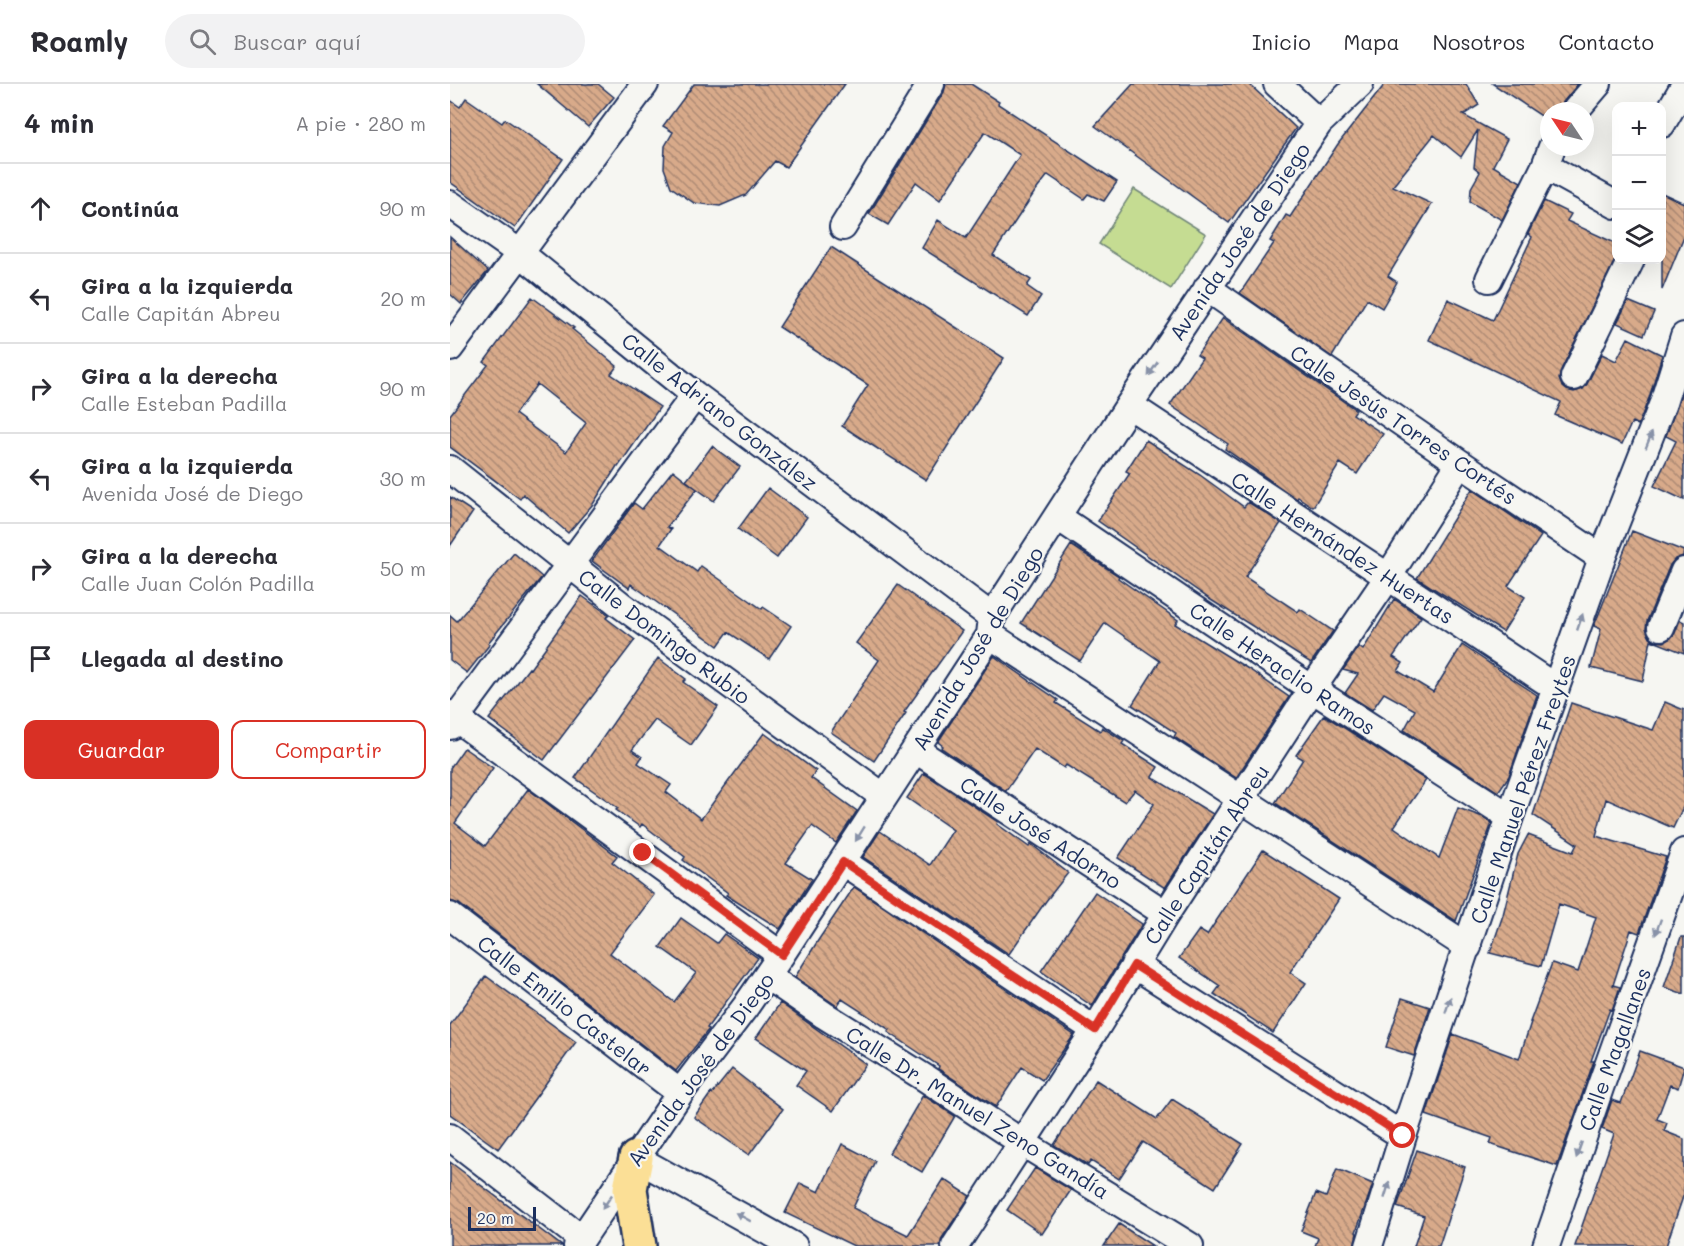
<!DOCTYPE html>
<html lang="es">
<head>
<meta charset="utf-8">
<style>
	body { margin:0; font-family:Mali,sans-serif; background:#f2f2f3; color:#2b2b33 }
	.controls { position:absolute; right:18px; top:18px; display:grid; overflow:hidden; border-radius:12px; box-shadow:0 6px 24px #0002 }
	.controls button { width:54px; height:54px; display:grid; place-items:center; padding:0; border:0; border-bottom:2px solid #e1e1e2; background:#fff; color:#2b2b33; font:30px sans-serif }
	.compass { position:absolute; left:1090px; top:18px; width:54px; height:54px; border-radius:50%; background:#fff; box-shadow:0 6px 24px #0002; rotate:305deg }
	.scale { position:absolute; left:18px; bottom:15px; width:68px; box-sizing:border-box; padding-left:6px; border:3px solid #1b2f5e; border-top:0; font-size:16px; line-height:21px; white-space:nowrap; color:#1b2f5e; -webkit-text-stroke:4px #f6f6f2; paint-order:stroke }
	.stop { position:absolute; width:18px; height:18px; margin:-14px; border:4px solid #d93025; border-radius:50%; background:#fff }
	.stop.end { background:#d93025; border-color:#fff; box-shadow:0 2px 6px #0008 }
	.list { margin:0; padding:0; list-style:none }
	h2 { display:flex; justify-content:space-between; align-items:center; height:78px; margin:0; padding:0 24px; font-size:26px }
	h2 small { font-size:20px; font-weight:400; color:#7c7c81 }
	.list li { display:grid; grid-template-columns:39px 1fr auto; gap:18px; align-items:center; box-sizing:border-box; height:90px; padding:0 24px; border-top:2px solid #e1e1e2 }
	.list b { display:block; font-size:22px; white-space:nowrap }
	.list p { margin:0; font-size:20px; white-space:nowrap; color:#7c7c81 }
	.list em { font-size:20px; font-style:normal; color:#7c7c81 }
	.actions { display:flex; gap:12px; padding:18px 24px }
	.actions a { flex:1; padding:14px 0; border:2px solid #d93025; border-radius:12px; text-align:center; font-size:21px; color:#d93025 }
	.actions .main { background:#d93025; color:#fff }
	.icon { flex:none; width:33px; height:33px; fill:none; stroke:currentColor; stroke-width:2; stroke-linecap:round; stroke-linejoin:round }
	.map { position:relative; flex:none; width:1234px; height:1162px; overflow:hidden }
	header { display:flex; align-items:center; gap:36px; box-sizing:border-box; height:84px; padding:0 30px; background:#fff; border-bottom:2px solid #e1e1e2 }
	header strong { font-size:28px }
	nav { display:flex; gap:33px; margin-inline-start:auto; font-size:21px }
	.search { width:420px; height:54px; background:#f2f2f3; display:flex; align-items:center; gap:15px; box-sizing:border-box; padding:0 21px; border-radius:33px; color:#7c7c81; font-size:22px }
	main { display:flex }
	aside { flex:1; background:#fff }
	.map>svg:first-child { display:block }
	.garden { fill:#c5dc92; stroke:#708678; stroke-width:1.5 }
	.building { fill:url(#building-back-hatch); stroke:#1b2f5e; stroke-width:1.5; fill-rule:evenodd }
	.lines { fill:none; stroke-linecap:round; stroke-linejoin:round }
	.street-casing { stroke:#1b2f5e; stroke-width:30 }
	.primary-casing { stroke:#1b2f5e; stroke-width:38 }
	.street { stroke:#f6f6f2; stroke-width:26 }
	.primary { stroke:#fbdf96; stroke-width:33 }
	.oneway { fill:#8892a8 }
	.route { stroke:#d93025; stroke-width:8 }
	.labels { text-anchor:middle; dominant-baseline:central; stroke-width:4.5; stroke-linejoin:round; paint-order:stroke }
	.street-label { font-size:21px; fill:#1b2f5e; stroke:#f6f6f2 }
</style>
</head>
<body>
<header>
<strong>Roamly</strong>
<div class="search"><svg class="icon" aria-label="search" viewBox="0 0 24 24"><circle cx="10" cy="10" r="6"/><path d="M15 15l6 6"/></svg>Buscar aquí</div>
<nav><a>Inicio</a><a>Mapa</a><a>Nosotros</a><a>Contacto</a></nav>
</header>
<main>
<aside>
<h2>4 min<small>A pie · 280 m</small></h2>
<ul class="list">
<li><svg class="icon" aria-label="ahead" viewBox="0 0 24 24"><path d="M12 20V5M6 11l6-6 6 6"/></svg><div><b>Continúa</b></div><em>90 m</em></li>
<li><svg class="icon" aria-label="left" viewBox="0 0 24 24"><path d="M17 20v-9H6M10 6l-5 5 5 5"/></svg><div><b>Gira a la izquierda</b><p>Calle Capitán Abreu</p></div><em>20 m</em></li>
<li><svg class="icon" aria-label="right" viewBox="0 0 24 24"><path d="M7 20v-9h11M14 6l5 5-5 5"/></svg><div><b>Gira a la derecha</b><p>Calle Esteban Padilla</p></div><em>90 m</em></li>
<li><svg class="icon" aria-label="left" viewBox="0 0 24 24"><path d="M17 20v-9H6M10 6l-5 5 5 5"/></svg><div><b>Gira a la izquierda</b><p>Avenida José de Diego</p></div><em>30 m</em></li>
<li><svg class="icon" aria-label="right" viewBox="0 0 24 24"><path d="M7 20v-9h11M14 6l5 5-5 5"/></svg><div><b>Gira a la derecha</b><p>Calle Juan Colón Padilla</p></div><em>50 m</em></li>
<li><svg class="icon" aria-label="arrive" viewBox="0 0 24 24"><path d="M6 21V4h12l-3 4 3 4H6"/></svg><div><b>Llegada al destino</b></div></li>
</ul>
<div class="actions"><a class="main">Guardar</a><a>Compartir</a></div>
</aside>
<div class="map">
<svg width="1234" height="1162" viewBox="0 0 1234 1162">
	<defs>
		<pattern id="building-back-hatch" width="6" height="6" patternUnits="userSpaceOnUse" patternTransform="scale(1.5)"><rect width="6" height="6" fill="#d8aa8a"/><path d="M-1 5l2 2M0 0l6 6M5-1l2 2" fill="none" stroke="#ae8b74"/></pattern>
	</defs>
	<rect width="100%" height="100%" fill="#f6f6f2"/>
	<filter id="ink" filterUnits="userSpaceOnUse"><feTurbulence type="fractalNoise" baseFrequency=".0167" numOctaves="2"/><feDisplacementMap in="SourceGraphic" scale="12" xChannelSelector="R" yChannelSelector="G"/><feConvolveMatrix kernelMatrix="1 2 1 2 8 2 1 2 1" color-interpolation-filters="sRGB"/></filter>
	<g filter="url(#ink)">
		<path class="garden" d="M 684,105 L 756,150 L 721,205 L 649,160 Z"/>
		<path class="building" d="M 87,0 L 148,0 L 164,13 L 138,43 Z
			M 244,0 L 395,0 L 336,83 L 325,77 L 296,111 L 270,122 L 244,119 L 221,103 L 214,84 L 215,62 L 223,48 L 213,42 Z
			M 496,0 L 521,0 L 549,18 L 548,20 L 667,98 L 654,117 L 638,110 L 634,115 L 598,91 L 584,109 L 543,171 L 581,196 L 577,202 L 591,212 L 578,232 L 472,164 L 488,136 L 516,154 L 570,71 L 535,48 L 490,116 L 466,98 L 438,141 L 419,130 L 494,8 Z
			M 683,0 L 799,0 L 846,44 L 779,139 L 645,42 Z
			M 935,0 L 1016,0 L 1029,21 L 1013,31 L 1057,55 L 1043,82 L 1071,98 L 1052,136 L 1020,118 L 1021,104 L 1030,88 L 1024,83 L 1028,46 L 1011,73 L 984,51 L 943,102 L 982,120 L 938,192 L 947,198 L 932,224 L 917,215 L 882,273 L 790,209 L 824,159 L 820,157 L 836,131 L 840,133 L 888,60 Z
			M 1043,0 L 1128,0 L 1113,18 L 1110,27 L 1099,27 L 1099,37 Z
			M 16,14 L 52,39 L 55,35 L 113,75 L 65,144 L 0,98 L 0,16 L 10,23 Z
			M 1212,109 L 1234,119 L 1234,152 L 1212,206 Z
			M 1094,117 L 1121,130 L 1117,137 L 1167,160 L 1167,172 L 1111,286 L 1109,295 L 1112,302 L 1117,306 L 1124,308 L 1133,305 L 1137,300 L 1152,270 L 1166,277 L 1178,254 L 1212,271 L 1199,314 L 1188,341 L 1182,338 L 1172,360 L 1105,331 L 1111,318 L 979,256 L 998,215 L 1043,236 L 1082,153 L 1078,150 Z
			M 0,153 L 38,187 L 11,220 L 0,210 Z
			M 381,163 L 554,274 L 476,396 L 392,342 L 418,301 L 329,243 Z
			M 82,213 L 124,244 L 122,245 L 167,282 L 161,290 L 210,323 L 168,383 L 167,382 L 143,420 L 118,449 L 73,410 L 70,415 L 0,363 L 0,331 L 38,281 L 34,278 ZM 87,300 L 136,339 L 116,368 L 65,330 Z
			M 1178,217 L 1204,228 L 1194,251 L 1167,239 Z
			M 773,234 L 906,326 L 903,330 L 933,350 L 907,390 L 890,379 L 863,423 L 848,413 L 847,415 L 775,365 L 778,360 L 720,321 L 752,274 L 747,271 Z
			M 1234,302 L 1234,416 L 1204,402 L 1226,357 L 1216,352 Z
			M 696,356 L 750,391 L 794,423 L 798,418 L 831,439 L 795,493 L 848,528 L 850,525 L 883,547 L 861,579 L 761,516 L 648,437 L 680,389 L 676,387 Z
			M 262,362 L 290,383 L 264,417 L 236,397 Z
			M 223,386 L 247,405 L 217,443 L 221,445 L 210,461 L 247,488 L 251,482 L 312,525 L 313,523 L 341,542 L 319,575 L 278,548 L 268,562 L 181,500 L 179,504 L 142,477 L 184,419 L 192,425 Z
			M 318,404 L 357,433 L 327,474 L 288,445 Z
			M 1022,405 L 1091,452 L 1058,502 L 1075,513 L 1053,548 L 967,494 Z
			M 0,413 L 23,428 L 0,462 Z
			M 1182,447 L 1234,467 L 1233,472 L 1225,475 L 1220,481 L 1197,537 L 1196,544 L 1199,552 L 1205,557 L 1214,558 L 1221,554 L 1225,549 L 1230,536 L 1234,538 L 1234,569 L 1201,556 L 1193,597 L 1141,584 L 1151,545 L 1144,542 Z
			M 621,461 L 669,492 L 668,494 L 728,536 L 725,540 L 800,586 L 839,613 L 786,694 L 724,653 L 726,649 L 682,621 L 710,577 L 655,539 L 630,577 L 571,539 Z
			M 64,469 L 92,493 L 38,559 L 40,560 L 17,589 L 0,576 L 0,531 L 7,537 Z
			M 448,501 L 512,547 L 454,628 L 456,629 L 424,677 L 381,648 L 429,576 L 406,559 Z
			M 132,512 L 159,531 L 156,534 L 185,556 L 94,676 L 39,635 L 79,584 L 80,585 Z
			M 944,515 L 971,533 L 943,573 L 953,579 L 948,587 L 983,608 L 1012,561 L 1087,611 L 1059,692 L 1048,708 L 954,646 L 965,626 L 934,609 L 922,626 L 895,609 L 908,590 L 893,586 L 909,563 L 913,566 Z
			M 544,572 L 608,616 L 606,619 L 650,647 L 652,643 L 674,657 L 672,660 L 708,683 L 702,693 L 763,730 L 715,804 L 668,774 L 704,720 L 685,706 L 675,718 L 616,681 L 614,684 L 585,665 L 556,707 L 491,664 L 493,662 L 488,658 Z
			M 208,574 L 236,595 L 233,598 L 268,623 L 241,661 L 205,636 L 182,666 L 192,673 L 188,679 L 221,701 L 216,708 L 251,735 L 314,649 L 366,687 L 361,694 L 407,727 L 386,759 L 362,742 L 336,779 L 362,795 L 330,845 L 276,811 L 278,809 L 233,776 L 235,773 L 192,740 L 190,743 L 166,726 L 168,724 L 125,694 Z
			M 1215,618 L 1234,626 L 1234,721 L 1223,744 L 1156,715 L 1146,752 L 1216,773 L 1189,849 L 1181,846 L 1163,901 L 1170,903 L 1162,926 L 1160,925 L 1141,977 L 1144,977 L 1107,1082 L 1040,1060 L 1042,1054 L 976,1031 L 1003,950 L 1069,975 L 1081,938 L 1080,938 L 1102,879 L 1128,888 L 1146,833 L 1109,820 L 1091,882 L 1040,869 L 1053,831 L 1068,770 L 1078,751 L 1123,768 L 1127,760 L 1083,731 L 1121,619 L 1203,646 Z
			M 874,631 L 976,696 L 944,743 L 989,774 L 1008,724 L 1033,733 L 1042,739 L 1006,837 L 825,719 L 853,675 L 846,671 Z
			M 14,664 L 43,684 L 5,739 L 35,762 L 78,705 L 167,772 L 162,778 L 204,811 L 160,869 L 224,918 L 246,889 L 210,863 L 231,834 L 267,859 L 274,850 L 308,874 L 257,944 L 259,945 L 226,987 L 9,820 L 0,817 L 0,684 Z
			M 474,689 L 548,738 L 547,740 L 579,763 L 581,760 L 618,789 L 596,817 L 559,870 L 413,773 L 430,747 L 480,781 L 503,746 L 457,714 Z
			M 813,766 L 889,815 L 840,888 L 856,899 L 823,949 L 764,910 L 770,902 L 729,874 L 749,846 L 757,851 Z
			M 404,803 L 624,951 L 592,996 L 572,983 L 546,1023 L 488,985 L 489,982 L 438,948 L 440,946 L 392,915 L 387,922 L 345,893 L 369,855 Z
			M 645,808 L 692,840 L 642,922 L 591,887 Z
			M 1231,853 L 1234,853 L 1234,910 L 1214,903 Z
			M 36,892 L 126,958 L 48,1065 L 0,1030 L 0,941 Z
			M 952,914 L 980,923 L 964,972 L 936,963 Z
			M 330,919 L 416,980 L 383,1027 L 346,1001 L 356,987 L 306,954 Z
			M 1190,967 L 1234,983 L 1228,1004 L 1220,1001 L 1207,1035 L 1217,1039 L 1214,1047 L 1234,1055 L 1234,1110 L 1216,1162 L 1125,1162 L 1164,1050 L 1152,1045 L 1162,1016 L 1171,1019 Z
			M 282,985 L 333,1025 L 299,1071 L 244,1033 L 261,1009 L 262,1010 Z
			M 646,996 L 707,1035 L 722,1015 L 793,1060 L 765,1104 L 693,1058 L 669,1095 L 641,1077 L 638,1081 L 604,1061 Z
			M 473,1011 L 505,1032 L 472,1088 L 439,1069 Z
			M 392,1060 L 425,1077 L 403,1124 L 458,1151 L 494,1095 L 520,1112 L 492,1154 L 490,1162 L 404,1162 L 335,1129 L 350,1099 L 369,1108 Z
			M 967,1066 L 1015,1083 L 989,1162 L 964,1162 L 974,1132 L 947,1123 Z
			M 0,1078 L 112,1162 L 0,1162 Z
			M 585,1084 L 621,1106 L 592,1150 L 557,1126 Z
			M 887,1085 L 923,1100 L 906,1148 L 907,1149 L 904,1162 L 865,1162 L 868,1154 L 851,1147 L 866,1109 L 876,1113 Z
			M 669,1140 L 703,1162 L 654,1162 Z"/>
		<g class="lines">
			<g class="street-casing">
				<path id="street" d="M 827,0 L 869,39
					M 1125,27 L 1148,0
					M 1212,40 L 1234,2
					M 1095,82 L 1166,121
					M 0,120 L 70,169 L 245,311 L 542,533
					M 393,143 L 481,0
					M 1039,195 L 1095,82 L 1102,63
					M 757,204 L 1010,379 L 1152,474
					M 0,264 L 195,0
					M 1124,293 L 1181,176
					M 679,321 L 1106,604
					M 0,385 L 171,521 L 434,713
					M 608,433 L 862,605 L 1060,733
					M 1211,543 L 1234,487
					M 540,551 L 1018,863
					M 0,630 L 331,871
					M 0,642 L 245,311
					M 466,666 L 716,830
					M 393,778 L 645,946
					M 0,832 L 230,1009
					M 684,881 L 953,1052
					M 317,892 L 374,931 L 475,994 L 571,1058 L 740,1162
					M 0,1053 L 132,1155
					M 186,1074 L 344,1162
					M 127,1162 L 230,1009 L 296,922 L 331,871 L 540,551 L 542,533 L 679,321 L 869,39 L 910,0
					M 505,1162 L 645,946 L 716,830 L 862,605 L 938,493 L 1010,379
					M 919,1162 L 953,1052 L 1060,733 L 1152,474 L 1213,319 L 1234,252
					M 1096,1162 L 1150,1004 L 1234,768"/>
			</g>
			<g class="primary-casing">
				<path id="primary" d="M 186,1074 L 180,1105 L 189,1162"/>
			</g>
			<use href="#street" class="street"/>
			<use href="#primary" class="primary"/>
		</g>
		<defs><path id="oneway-solid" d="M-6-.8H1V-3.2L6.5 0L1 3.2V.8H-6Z" transform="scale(1.5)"/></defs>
		<g class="oneway">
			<use href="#oneway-solid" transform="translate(703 285) rotate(124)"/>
			<use href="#oneway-solid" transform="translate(1199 356) rotate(-68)"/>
			<use href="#oneway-solid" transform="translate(1130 538) rotate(-71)"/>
			<use href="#oneway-solid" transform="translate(410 750) rotate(122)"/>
			<use href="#oneway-solid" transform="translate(1208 843) rotate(110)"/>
			<use href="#oneway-solid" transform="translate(998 921) rotate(-71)"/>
			<use href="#oneway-solid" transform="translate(1129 1066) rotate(109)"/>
			<use href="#oneway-solid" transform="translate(937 1106) rotate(-73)"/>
			<use href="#oneway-solid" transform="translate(157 1118) rotate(124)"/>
			<use href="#oneway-solid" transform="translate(293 1133) rotate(-151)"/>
		</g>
	</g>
	<g class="lines" filter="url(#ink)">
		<path class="route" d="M 193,769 L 332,871 L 393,778 L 645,946 L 684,881 L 953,1052"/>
	</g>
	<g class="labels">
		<g class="street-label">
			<text transform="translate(789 157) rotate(-56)">Avenida José de Diego</text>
			<text transform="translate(270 327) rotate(38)">Calle Adriano González</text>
			<text transform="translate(954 340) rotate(34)">Calle Jesús Torres Cortés</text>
			<text transform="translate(893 463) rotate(33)">Calle Hernández Huertas</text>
			<text transform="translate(215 552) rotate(37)">Calle Domingo Rubio</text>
			<text transform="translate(527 564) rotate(-59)">Avenida José de Diego</text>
			<text transform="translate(833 584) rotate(34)">Calle Heraclio Ramos</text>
			<text transform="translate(1072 705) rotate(-71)">Calle Manuel Pérez Freytes</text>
			<text transform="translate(591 748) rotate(33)">Calle José Adorno</text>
			<text transform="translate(756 770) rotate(-57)">Calle Capitán Abreu</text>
			<text transform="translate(115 921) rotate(38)">Calle Emilio Castelar</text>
			<text transform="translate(1164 965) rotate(-70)">Calle Magallanes</text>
			<text transform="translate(250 985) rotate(-54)">Avenida José de Diego</text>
			<text transform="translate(528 1028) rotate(32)">Calle Dr. Manuel Zeno Gandía</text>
		</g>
	</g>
</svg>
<div class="controls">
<button>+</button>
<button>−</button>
<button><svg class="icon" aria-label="layers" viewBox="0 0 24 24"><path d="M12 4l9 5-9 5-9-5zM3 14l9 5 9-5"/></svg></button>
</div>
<svg class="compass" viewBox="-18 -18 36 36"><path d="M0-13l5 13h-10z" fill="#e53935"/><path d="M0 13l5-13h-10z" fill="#7c7c81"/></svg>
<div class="scale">20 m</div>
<div class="stop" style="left:953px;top:1052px"></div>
<div class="stop end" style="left:193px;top:769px"></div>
</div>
</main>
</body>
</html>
